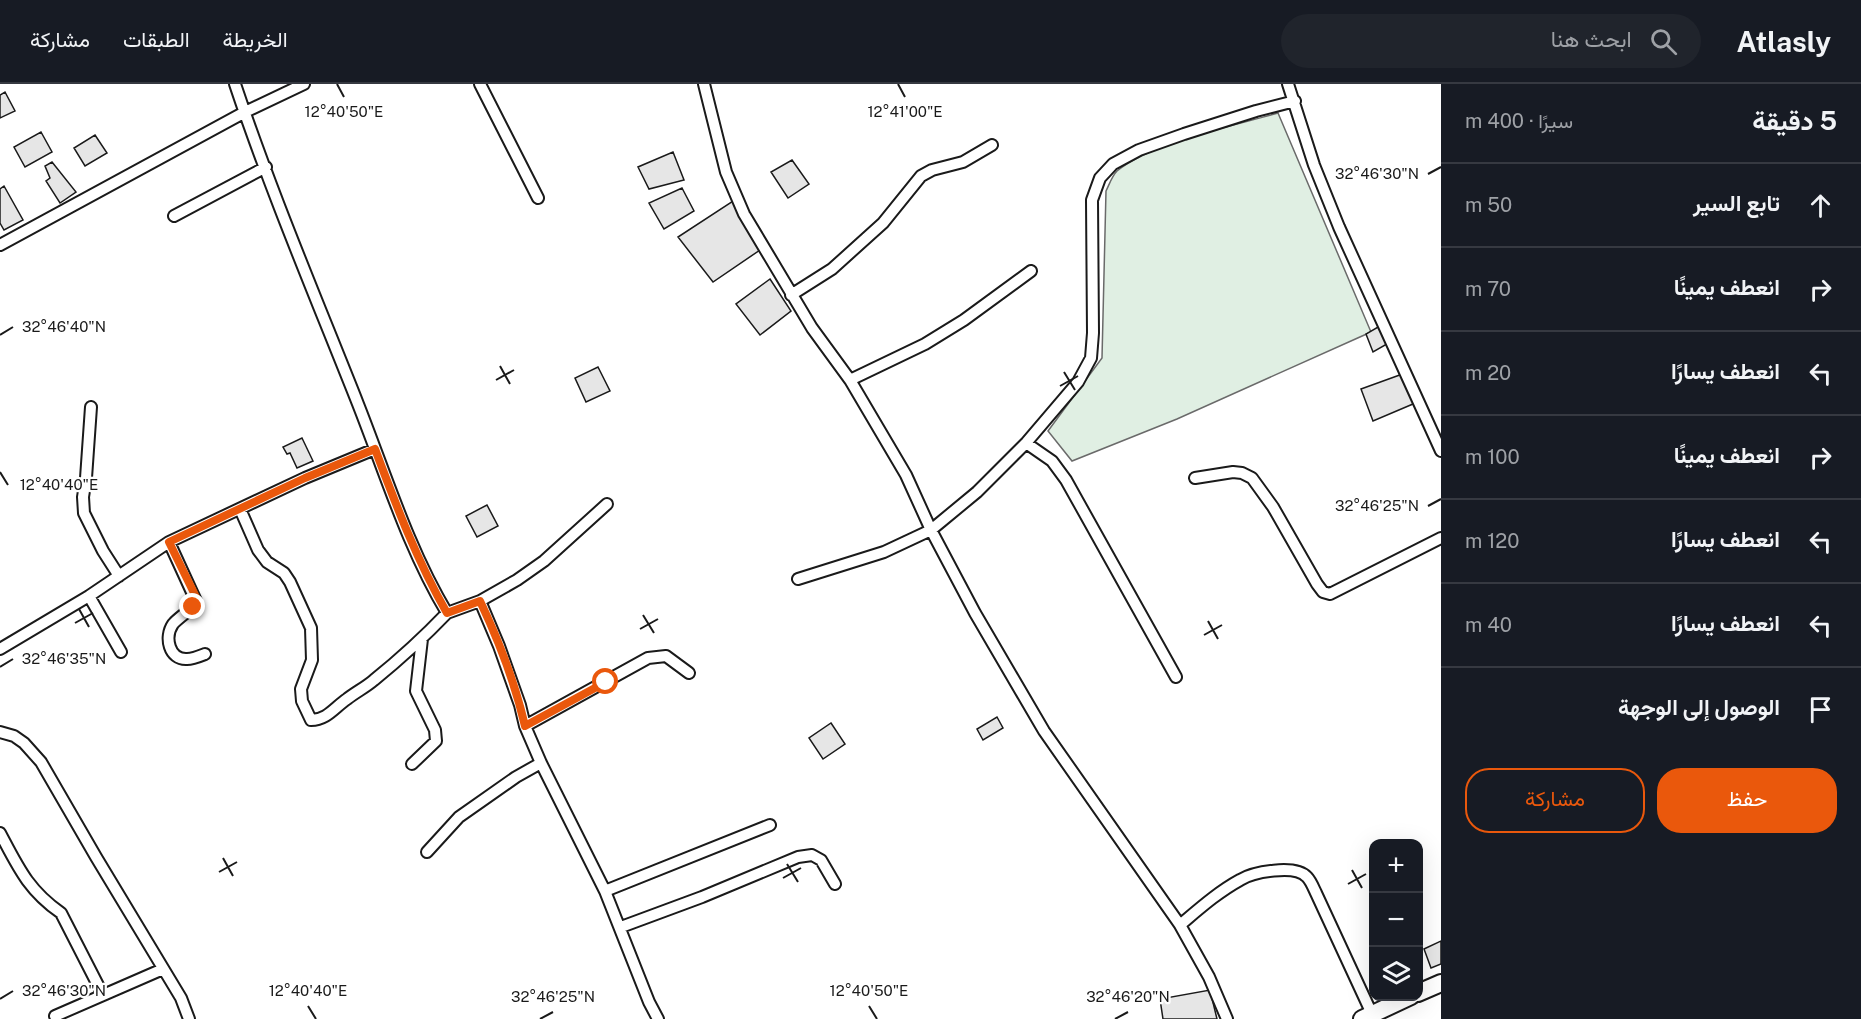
<!DOCTYPE html>
<html lang="ar">
<head>
<meta charset="utf-8">
<style>
	body { margin:0; font-family:"Public Sans",Vazirmatn,sans-serif; background:#20242c; color:#f1f3f6; direction:rtl }
	.controls { position:absolute; right:18px; bottom:18px; display:grid; overflow:hidden; border-radius:12px; box-shadow:0 6px 24px #0002 }
	.controls button { width:54px; height:54px; display:grid; place-items:center; padding:0; border:0; border-bottom:2px solid #363941; background:#171b24; color:#f1f3f6; font:30px sans-serif }
	.stop { position:absolute; width:18px; height:18px; margin:-14px; border:4px solid #ea580c; border-radius:50%; background:#fff }
	.stop.end { background:#ea580c; border-color:#fff; box-shadow:0 2px 6px #0008 }
	.list { margin:0; padding:0; list-style:none }
	h2 { display:flex; justify-content:space-between; align-items:center; height:78px; margin:0; padding:0 24px; font-size:26px }
	h2 small { font-size:20px; font-weight:400; color:#9ea1a6 }
	.list li { display:grid; grid-template-columns:39px 1fr auto; gap:18px; align-items:center; box-sizing:border-box; height:84px; padding:0 24px; border-top:2px solid #363941 }
	.list b { display:block; font-size:22px; white-space:nowrap }
	.list em { font-size:20px; font-style:normal; color:#9ea1a6 }
	.actions { display:flex; gap:12px; padding:18px 24px }
	.actions a { flex:1; padding:14px 0; border:2px solid #ea580c; border-radius:24px; text-align:center; font-size:21px; color:#ea580c }
	.actions .main { background:#ea580c; color:#fff }
	.icon { flex:none; width:33px; height:33px; fill:none; stroke:currentColor; stroke-width:2; stroke-linecap:round; stroke-linejoin:round }
	.map { position:relative; flex:none; width:1441px; height:935px; overflow:hidden; direction:ltr }
	header { display:flex; align-items:center; gap:36px; box-sizing:border-box; height:84px; padding:0 30px; background:#171b24; border-bottom:2px solid #363941 }
	header strong { font-size:28px }
	nav { display:flex; gap:33px; margin-inline-start:auto; font-size:21px }
	.search { width:420px; height:54px; background:#20242c; display:flex; align-items:center; gap:15px; box-sizing:border-box; padding:0 21px; border-radius:33px; color:#9ea1a6; font-size:22px }
	main { display:flex }
	aside { flex:1; background:#171b24 }
	.map>svg:first-child { display:block }
	.green { fill:#e0efe3; stroke:#6a6a6a; stroke-width:1.5 }
	.building { fill:#e6e6e6; stroke:#1a1a1a; stroke-width:1.5 }
	.lines { fill:none; stroke-linecap:round; stroke-linejoin:round }
	.street-casing { stroke:#1a1a1a; stroke-width:14 }
	.secondary-casing { stroke:#1a1a1a; stroke-width:20 }
	.street { stroke:#fff; stroke-width:10 }
	.secondary { stroke:#fff; stroke-width:16 }
	.route { stroke:#ea580c; stroke-width:8 }
	.ticks { fill:none; stroke:#1a1a1a; stroke-width:2 }
	.ticks-label { font-size:15px; text-anchor:middle; fill:#1a1a1a; stroke:#fff; stroke-width:4.5; stroke-linejoin:round; paint-order:stroke }
</style>
</head>
<body>
<header>
<strong>Atlasly</strong>
<div class="search"><svg class="icon" aria-label="search" viewBox="0 0 24 24"><circle cx="10" cy="10" r="6"/><path d="M15 15l6 6"/></svg>ابحث هنا</div>
<nav><a>الخريطة</a><a>الطبقات</a><a>مشاركة</a></nav>
</header>
<main>
<aside>
<h2>5 دقيقة<small>سيرًا · 400 m</small></h2>
<ul class="list">
<li><svg class="icon" aria-label="ahead" viewBox="0 0 24 24"><path d="M12 20V5M6 11l6-6 6 6"/></svg><div><b>تابع السير</b></div><em>50 m</em></li>
<li><svg class="icon" aria-label="right" viewBox="0 0 24 24"><path d="M7 20v-9h11M14 6l5 5-5 5"/></svg><div><b>انعطف يمينًا</b></div><em>70 m</em></li>
<li><svg class="icon" aria-label="left" viewBox="0 0 24 24"><path d="M17 20v-9H6M10 6l-5 5 5 5"/></svg><div><b>انعطف يسارًا</b></div><em>20 m</em></li>
<li><svg class="icon" aria-label="right" viewBox="0 0 24 24"><path d="M7 20v-9h11M14 6l5 5-5 5"/></svg><div><b>انعطف يمينًا</b></div><em>100 m</em></li>
<li><svg class="icon" aria-label="left" viewBox="0 0 24 24"><path d="M17 20v-9H6M10 6l-5 5 5 5"/></svg><div><b>انعطف يسارًا</b></div><em>120 m</em></li>
<li><svg class="icon" aria-label="left" viewBox="0 0 24 24"><path d="M17 20v-9H6M10 6l-5 5 5 5"/></svg><div><b>انعطف يسارًا</b></div><em>40 m</em></li>
<li><svg class="icon" aria-label="arrive" viewBox="0 0 24 24"><path d="M6 21V4h12l-3 4 3 4H6"/></svg><div><b>الوصول إلى الوجهة</b></div></li>
</ul>
<div class="actions"><a class="main">حفظ</a><a>مشاركة</a></div>
</aside>
<div class="map">
<svg width="1441" height="935" viewBox="0 0 1441 935">
	<rect width="100%" height="100%" fill="#fff"/>
	<path class="green" d="M 1278,29 L 1371,248 L 1177,335 L 1072,377 L 1048,347 L 1102,274 L 1106,107 C 1109,101 1112,92 1117,87 C 1153,58 1233,42 1278,29 Z"/>
	<path class="building" d="M 5,8 L 15,27 L 0,34 L 0,11 Z
		M 41,48 L 52,68 L 25,83 L 14,63 Z
		M 95,51 L 107,69 L 85,82 L 74,64 Z
		M 673,68 L 684,96 L 649,105 L 638,83 Z
		M 792,76 L 809,100 L 788,114 L 771,88 Z
		M 52,78 L 76,108 L 60,119 L 46,97 L 50,94 L 45,82 Z
		M 4,102 L 23,136 L 4,146 L 0,139 L 0,105 Z
		M 682,104 L 694,127 L 664,145 L 649,119 Z
		M 733,117 L 760,166 L 713,198 L 678,153 Z
		M 770,195 L 791,227 L 760,251 L 736,220 Z
		M 1378,243 L 1387,260 L 1373,268 L 1366,250 Z
		M 598,283 L 610,307 L 586,318 L 575,294 Z
		M 1408,288 L 1420,317 L 1373,337 L 1361,305 Z
		M 302,354 L 313,377 L 297,384 L 290,369 L 287,370 L 283,363 Z
		M 487,421 L 498,442 L 477,453 L 466,432 Z
		M 997,633 L 1003,644 L 983,656 L 977,645 Z
		M 831,639 L 845,660 L 823,675 L 809,654 Z
		M 1441,857 L 1441,880 L 1431,884 L 1424,865 Z
		M 1210,906 L 1217,935 L 1163,935 L 1160,915 Z"/>
	<g class="lines">
		<g class="street-casing">
			<path id="street" d="M 235,0 C 271,108 316,214 358,320 C 386,391 408,464 447,529 L 480,517 L 499,562 L 520,621 L 525,642 L 541,679 L 605,807 L 649,918 L 658,935
				M 480,0 L 538,114
				M 704,0 L 726,88 L 744,130 L 812,244 L 850,296 L 906,391 L 931,446 L 975,529 L 1044,647 L 1180,841 L 1209,893 L 1227,935
				M 1288,0 L 1314,81 L 1339,143 L 1441,367
				M 174,132 L 266,83
				M 0,161 L 245,28 L 304,0
				M 791,211 L 832,185 L 883,139 L 921,92 L 932,86 L 963,78 L 992,61
				M 850,296 L 925,260 L 964,236 L 1031,187
				M 91,323 L 86,394 L 83,413 L 84,429 L 103,467 L 119,492
				M 1026,359 L 1052,377 L 1066,396 L 1176,593
				M 1195,394 L 1233,388 L 1242,389 L 1252,394 L 1273,423 L 1317,500 L 1323,508 L 1330,510 L 1441,454
				M 240,425 L 258,466 L 267,478 L 284,489 L 290,498 L 311,544 L 312,576 L 301,605 L 302,617 L 311,636 C 327,636 335,623 347,615 C 356,608 366,603 374,596 C 400,575 424,553 447,529
				M 169,458 L 196,517 C 191,527 180,532 173,540 C 164,553 169,576 187,575 C 193,575 200,572 205,570
				M 798,495 L 884,468 L 931,446 L 977,408 L 1026,359 L 1078,298 L 1091,274 L 1093,249 L 1092,116 L 1100,94 L 1113,80 L 1139,66 L 1184,50 L 1256,27 L 1295,17
				M 89,512 L 121,568
				M 480,517 L 517,496 L 544,477 L 607,420
				M 0,565 L 89,512 L 169,458 L 305,394 L 375,365
				M 525,642 L 648,574 L 666,572 L 689,589
				M 0,648 L 14,652 L 24,659 L 41,678 L 96,773 L 181,914 L 189,935
				M 412,680 L 436,657 L 435,646 L 416,607 L 422,555
				M 0,749 C 18,783 28,806 61,829 L 103,911
				M 427,768 L 459,733 L 516,693 L 541,679
				M 605,807 L 770,741
				M 1180,841 C 1199,825 1218,808 1240,796 C 1253,788 1295,780 1307,793 C 1311,797 1314,805 1316,809 L 1372,930
				M 621,843 L 702,813 L 798,773 L 812,771 L 821,776 L 835,800
				M 55,932 L 163,885"/>
		</g>
		<g class="secondary-casing">
			<path id="secondary" d="M 1418,909 L 1441,899
				M 1362,935 L 1411,912"/>
		</g>
		<use href="#street" class="street"/>
		<use href="#secondary" class="secondary"/>
	</g>
	<g class="lines">
		<path class="route" d="M 193,523 L 196,517 L 196,513 L 169,458 L 305,394 L 375,365 C 396,421 417,477 447,529 L 480,517 C 499,557 515,599 525,642 L 606,598"/>
	</g>
	<path class="ticks" d="M 337,0 L 344,13M 898,0 L 905,13M 1428,90 L 1441,83M 0,251 L 13,243M 500,282 L 510,300M 1064,288 L 1075,306M 496,296 L 514,286M 1060,302 L 1078,292M 0,388 L 8,401M 1428,422 L 1441,415M 79,525 L 89,543M 643,531 L 654,549M 1208,537 L 1218,555M 75,539 L 93,529M 640,545 L 658,535M 1204,551 L 1222,541M 0,583 L 13,575M 223,774 L 233,792M 787,780 L 798,798M 1352,786 L 1362,804M 219,788 L 237,778M 783,794 L 801,784M 1348,800 L 1366,790M 0,915 L 13,907M 308,922 L 316,935M 869,922 L 877,935M 540,935 L 553,928M 1115,935 L 1128,928"/>
	<g class="ticks-label">
		<text x="344" y="33">12°40'50"E</text>
		<text x="905" y="33">12°41'00"E</text>
		<text x="1377" y="95">32°46'30"N</text>
		<text x="64" y="248">32°46'40"N</text>
		<text x="59" y="406">12°40'40"E</text>
		<text x="1377" y="427">32°46'25"N</text>
		<text x="64" y="580">32°46'35"N</text>
		<text x="308" y="912">12°40'40"E</text>
		<text x="869" y="912">12°40'50"E</text>
		<text x="64" y="912">32°46'30"N</text>
		<text x="553" y="918">32°46'25"N</text>
		<text x="1128" y="918">32°46'20"N</text>
	</g>
</svg>
<div class="controls">
<button>+</button>
<button>−</button>
<button><svg class="icon" aria-label="layers" viewBox="0 0 24 24"><path d="M12 4l9 5-9 5-9-5zM3 14l9 5 9-5"/></svg></button>
</div>
<div class="stop" style="left:606px;top:598px"></div>
<div class="stop end" style="left:193px;top:523px"></div>
</div>
</main>
</body>
</html>
